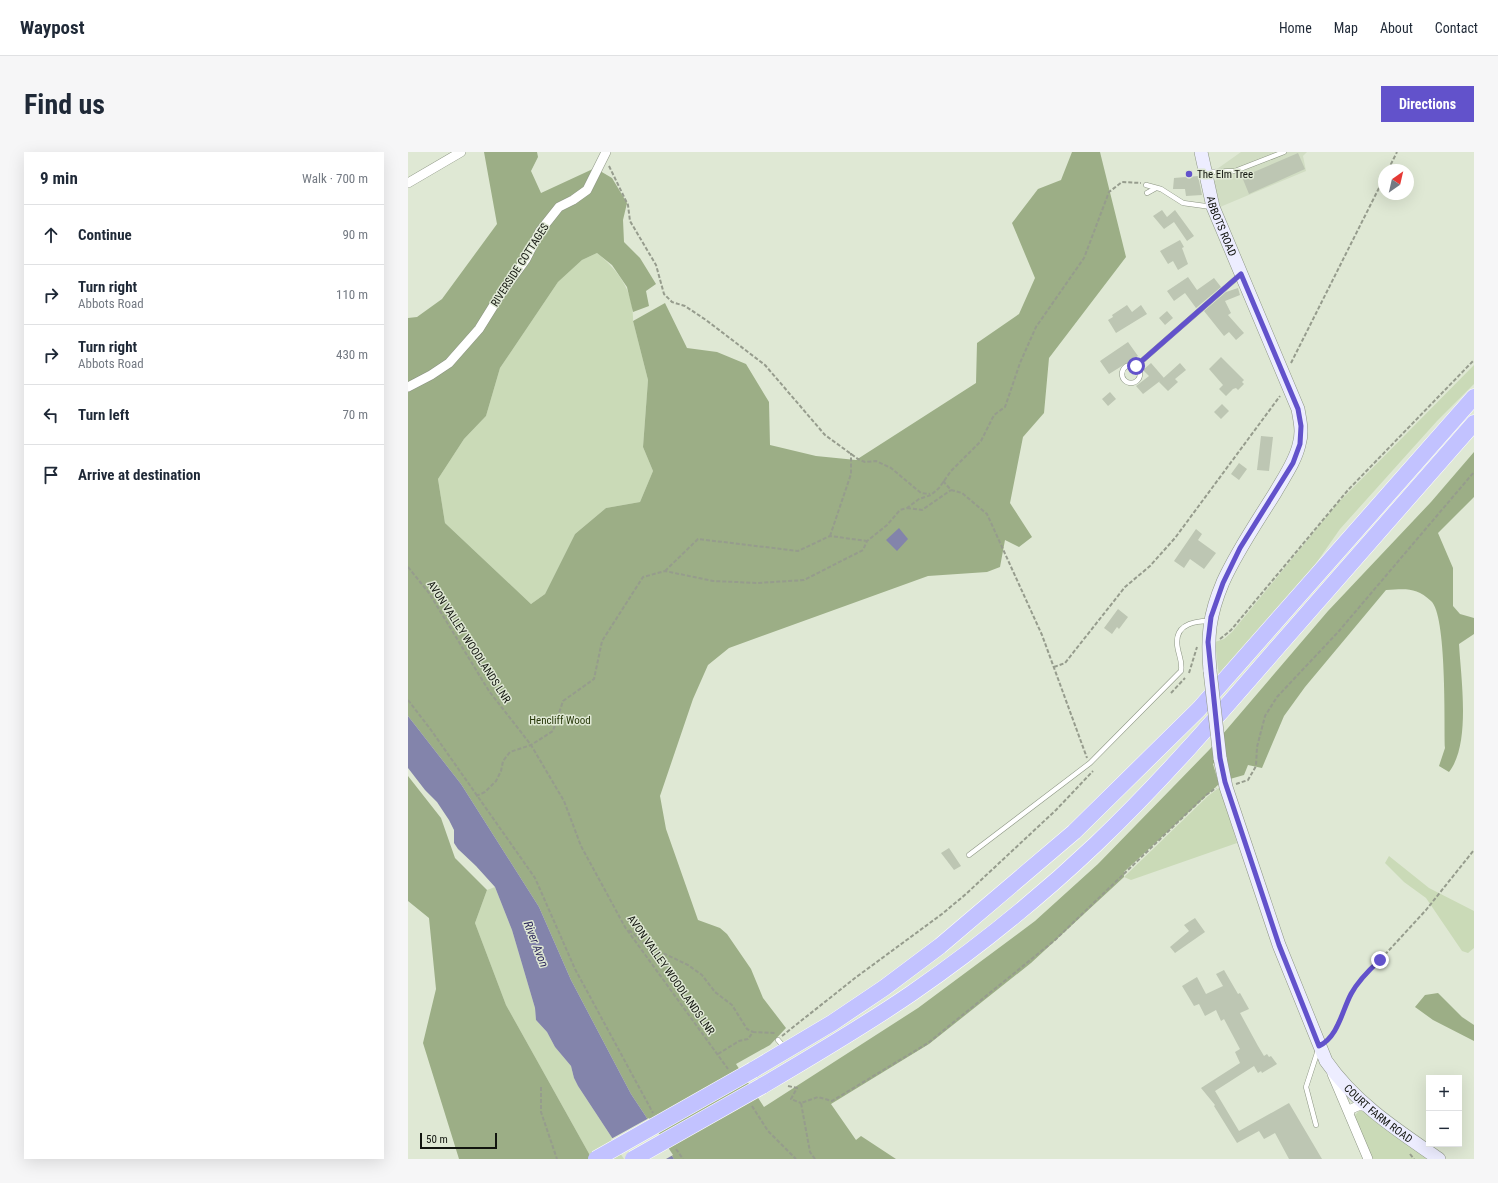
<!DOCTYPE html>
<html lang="en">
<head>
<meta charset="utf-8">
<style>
	body { margin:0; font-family:"Roboto Condensed",sans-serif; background:#f6f6f7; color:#1f2937 }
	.controls { position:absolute; right:12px; bottom:12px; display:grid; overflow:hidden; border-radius:0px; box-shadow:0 4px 16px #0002 }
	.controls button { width:36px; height:36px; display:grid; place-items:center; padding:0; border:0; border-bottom:1px solid #e0e1e3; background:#fff; color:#1f2937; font:20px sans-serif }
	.compass { position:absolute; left:970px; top:12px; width:36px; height:36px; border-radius:50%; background:#fff; box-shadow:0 4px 16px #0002; rotate:34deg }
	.scale { position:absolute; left:12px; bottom:10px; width:77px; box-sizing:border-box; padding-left:4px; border:2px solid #12150f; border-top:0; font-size:11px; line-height:14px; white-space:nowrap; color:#12150f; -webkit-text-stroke:3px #dfe8d4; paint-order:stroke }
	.stop { position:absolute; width:12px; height:12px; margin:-9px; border:3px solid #6252cb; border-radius:50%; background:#fff }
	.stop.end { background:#6252cb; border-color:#fff; box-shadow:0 1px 4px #0008 }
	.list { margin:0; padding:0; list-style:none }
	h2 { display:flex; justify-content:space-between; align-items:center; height:52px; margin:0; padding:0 16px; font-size:17px }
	h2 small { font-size:13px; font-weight:400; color:#747a83 }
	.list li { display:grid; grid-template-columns:26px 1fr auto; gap:12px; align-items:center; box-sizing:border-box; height:60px; padding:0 16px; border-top:1px solid #e0e1e3 }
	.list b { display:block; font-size:15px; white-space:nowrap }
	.list p { margin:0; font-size:13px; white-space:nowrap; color:#747a83 }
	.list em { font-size:13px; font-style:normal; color:#747a83 }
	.icon { flex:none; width:22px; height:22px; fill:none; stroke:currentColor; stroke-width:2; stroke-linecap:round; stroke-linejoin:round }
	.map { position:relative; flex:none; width:1066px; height:1007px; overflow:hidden; border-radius:0px }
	header { display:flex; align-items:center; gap:24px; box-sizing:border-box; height:56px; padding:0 20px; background:#fff; border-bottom:1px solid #e0e1e3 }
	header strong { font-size:19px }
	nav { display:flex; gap:22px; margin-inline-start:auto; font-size:14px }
	.intro { display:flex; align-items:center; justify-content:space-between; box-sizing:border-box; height:96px; padding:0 24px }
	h1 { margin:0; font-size:28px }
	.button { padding:10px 18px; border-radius:0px; background:#6252cb; color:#fff; font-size:14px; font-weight:700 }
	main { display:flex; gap:24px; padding:0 24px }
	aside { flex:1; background:#fff; border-radius:0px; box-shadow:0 4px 16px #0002 }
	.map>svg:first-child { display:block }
	.built { fill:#d1ddc3 }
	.green { fill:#cadab7 }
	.forest { fill:#9cae86 }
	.water { fill:#8384ab }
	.pier { fill:#dfe8d4 }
	.building { fill:#bdc6b3 }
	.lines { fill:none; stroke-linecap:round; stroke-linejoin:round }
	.lane-casing { stroke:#8c9583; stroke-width:5.5 }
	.street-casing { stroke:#8c9583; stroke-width:10 }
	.secondary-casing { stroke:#8c9583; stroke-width:14 }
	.highway-casing { stroke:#fff; stroke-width:17 }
	.path { stroke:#969c8d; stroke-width:2; stroke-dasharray:4 2; stroke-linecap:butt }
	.lane { stroke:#fff; stroke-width:4.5 }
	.street { stroke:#fff; stroke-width:9 }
	.secondary { stroke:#ededff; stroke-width:13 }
	.highway { stroke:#c2c2ff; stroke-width:16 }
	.secondary-bridge-casing { stroke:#8c9583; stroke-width:14; stroke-linecap:butt }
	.highway-bridge-casing { stroke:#fff; stroke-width:17; stroke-linecap:butt }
	.secondary-bridge { stroke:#ededff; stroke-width:13 }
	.highway-bridge { stroke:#c2c2ff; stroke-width:16 }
	.route { stroke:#6252cb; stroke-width:5 }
	.poi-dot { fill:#6252cb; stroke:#dfe8d4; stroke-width:1.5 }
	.labels { text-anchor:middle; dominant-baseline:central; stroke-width:3; stroke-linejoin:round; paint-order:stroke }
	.poi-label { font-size:11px; fill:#12150f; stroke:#dfe8d4; text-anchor:start }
	.street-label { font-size:11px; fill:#12150f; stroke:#dfe8d4 }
	.park-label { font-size:11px; fill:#28390b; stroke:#dfe8d4 }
	.water-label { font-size:12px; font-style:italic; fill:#2d285c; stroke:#dfe8d4 }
</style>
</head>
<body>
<header>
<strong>Waypost</strong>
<nav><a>Home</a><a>Map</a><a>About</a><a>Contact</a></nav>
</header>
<div class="intro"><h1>Find us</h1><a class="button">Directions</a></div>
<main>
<aside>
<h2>9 min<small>Walk · 700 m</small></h2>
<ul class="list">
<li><svg class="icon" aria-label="ahead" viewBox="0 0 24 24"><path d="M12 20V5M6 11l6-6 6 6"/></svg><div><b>Continue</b></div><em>90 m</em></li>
<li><svg class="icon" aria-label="right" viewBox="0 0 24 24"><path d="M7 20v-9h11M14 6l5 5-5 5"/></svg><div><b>Turn right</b><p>Abbots Road</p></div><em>110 m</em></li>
<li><svg class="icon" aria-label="right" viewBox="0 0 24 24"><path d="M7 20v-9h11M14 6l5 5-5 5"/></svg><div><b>Turn right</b><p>Abbots Road</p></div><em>430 m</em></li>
<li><svg class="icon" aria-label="left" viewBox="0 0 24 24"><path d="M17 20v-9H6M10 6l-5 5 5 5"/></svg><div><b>Turn left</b></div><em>70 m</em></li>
<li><svg class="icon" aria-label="arrive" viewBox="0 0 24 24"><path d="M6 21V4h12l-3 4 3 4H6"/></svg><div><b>Arrive at destination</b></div></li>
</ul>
</aside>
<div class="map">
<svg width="1066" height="1007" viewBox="0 0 1066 1007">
	<rect width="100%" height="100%" fill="#dfe8d4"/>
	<path class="built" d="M 833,0 L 899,0 L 895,4 L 898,19 L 812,55 L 806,31 L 811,22 L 809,17 Z"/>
	<path class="green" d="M 189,101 C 211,119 226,140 225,169 L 240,228 L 235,295 L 245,319 L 232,350 L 198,356 L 167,382 L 137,442 L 123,452 L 37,371 L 30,327 L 56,287 L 78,264 L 92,216 L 150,130 L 174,108 Z
		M 1066,213 L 1066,232 L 1029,269 L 932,377 L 890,437 L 811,525 L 807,490 L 816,487 L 824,480 L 929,352 Z
		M 812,635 L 829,691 L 723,728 L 716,725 L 800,644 Z
		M 981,704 L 1021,736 L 1066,759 L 1066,796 L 1060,801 L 1054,799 L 1018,746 L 996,730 L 977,711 Z
		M 87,735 L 104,778 L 127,856 L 128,868 L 139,880 L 147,895 L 163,914 L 166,926 L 170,934 L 218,1007 L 184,1007 L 98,853 L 67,771 L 79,738 Z
		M 951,959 L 956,959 L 1020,1007 L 965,1007 L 947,967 L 947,963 Z"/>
	<path class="forest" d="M 76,0 L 129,0 L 130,5 L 123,19 L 133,41 L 187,16 L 204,26 L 219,51 L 215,68 L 216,90 L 232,106 L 248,132 L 238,139 L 241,154 L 225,160 L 219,135 L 204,113 L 189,101 L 174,108 L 150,130 L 92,216 L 78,264 L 56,287 L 30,327 L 37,371 L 123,452 L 137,442 L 167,382 L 198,356 L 232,350 L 245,319 L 235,295 L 240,228 L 225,169 L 257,151 L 279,196 L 309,200 L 338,212 L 361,250 L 362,293 L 408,304 L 448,308 L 568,231 L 569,191 L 611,162 L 627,126 L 604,71 L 630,37 L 653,28 L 664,0 L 692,0 L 718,105 L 641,206 L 636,261 L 615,285 L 602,351 L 624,385 L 611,395 L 597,388 L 592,415 L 579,420 L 520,424 L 321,496 L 300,513 L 285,547 L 252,644 L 258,677 L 290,768 L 312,776 L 319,782 L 343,817 L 355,846 L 378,876 L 362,893 L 328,912 L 356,955 L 510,856 L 627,769 L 690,712 L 802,597 L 920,459 L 1023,350 L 1066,300 L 1066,345 L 1030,381 L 1045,416 L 1045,454 L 1052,462 L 1066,466 L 1066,482 L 1051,492 C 1053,527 1063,592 1041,620 L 1031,614 L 1037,596 C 1036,571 1039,463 1023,449 C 1008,435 998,437 978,438 L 897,535 L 876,564 L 854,616 L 840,613 L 836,623 L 822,627 L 816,602 L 805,612 L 811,632 L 716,720 L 716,725 L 623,811 L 521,892 L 423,952 L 448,988 L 453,984 L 488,1007 L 266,1007 L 223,942 L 163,828 L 131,755 L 53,632 L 0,564 L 0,166 L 9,165 L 34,147 L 89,72 Z
		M 0,624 L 33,666 L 47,706 L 79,738 L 67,771 L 98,853 L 184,1007 L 51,1007 L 15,891 L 28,837 L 21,766 L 0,749 Z
		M 1030,841 L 1054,865 L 1066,873 L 1066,889 L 1025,868 L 1007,855 L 1017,843 Z"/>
	<path class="water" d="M 491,376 L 500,387 L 489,399 L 478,388 Z
		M 0,564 L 53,632 L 131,755 L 163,828 L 223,942 L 266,1007 L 218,1007 L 170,934 L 166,926 L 163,914 L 147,895 L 139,880 L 128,868 L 127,856 L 104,778 L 87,735 L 68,714 L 50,697 L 46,691 L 46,678 L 41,668 L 29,650 L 17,638 L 0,616 Z"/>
	<path class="pier" d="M 241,966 L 265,1003 L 258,1007 L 216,1007 L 203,987 Z"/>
	<path class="building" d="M 890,1 L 897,17 L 841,42 L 834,25 Z
		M 790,24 L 794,43 L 778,44 L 777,37 L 765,37 L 766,26 Z
		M 754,58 L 759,65 L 767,58 L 786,84 L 779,89 L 766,70 L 756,77 L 745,64 Z
		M 772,88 L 776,95 L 774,96 L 780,112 L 770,118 L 765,109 L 760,112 L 752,99 Z
		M 780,125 L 789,138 L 806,126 L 813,135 L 788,156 L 777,141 L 766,149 L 759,139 Z
		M 830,136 L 832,143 L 817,149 L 823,161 L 820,163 L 836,181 L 828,188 L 821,180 L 816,184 L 796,159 L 818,140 Z
		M 719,153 L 724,160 L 733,153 L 739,162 L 708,181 L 700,168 L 705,165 L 704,163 Z
		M 759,159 L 765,166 L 757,173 L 751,166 Z
		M 720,190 L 730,204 L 701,222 L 692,209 Z
		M 813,205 L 836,228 L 834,230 L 836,232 L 830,238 L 828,236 L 825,237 L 818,244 L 811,237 L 815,233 L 801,217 Z
		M 743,211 L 756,226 L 735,242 L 728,234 L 741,224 L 735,218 Z
		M 772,211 L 778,218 L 767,227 L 770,230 L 760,239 L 751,230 Z
		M 702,240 L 708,247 L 700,254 L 694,247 Z
		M 814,252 L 821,259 L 813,267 L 806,260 Z
		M 853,284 L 865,285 L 861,319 L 849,318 Z
		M 831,311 L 839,317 L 831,328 L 823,322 Z
		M 788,377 L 794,382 L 790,388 L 808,401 L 796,417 L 782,407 L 776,416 L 766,409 Z
		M 710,457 L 720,465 L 711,477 L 709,475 L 704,482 L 696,476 Z
		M 541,696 L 553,714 L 546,718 L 533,701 Z
		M 787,766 L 797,780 L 767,801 L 762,795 L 781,779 L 776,773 Z
		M 816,818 L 830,842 L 832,841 L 841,857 L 832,861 L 850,894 L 856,904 L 859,902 L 861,905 L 863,904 L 869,912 L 854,921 L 853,919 L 850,921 L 846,914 L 807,939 L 831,979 L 881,951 L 914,1007 L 881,1007 L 867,981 L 856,987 L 851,979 L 829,991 L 806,954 L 807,953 L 793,936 L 832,911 L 827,900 L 832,897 L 816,867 L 813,869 L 808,858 L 797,864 L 791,852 L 786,854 L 774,834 L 789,825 L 798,842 L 815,834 L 808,822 Z"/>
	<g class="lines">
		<g class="lane-casing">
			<path id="lane" d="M 799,20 L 827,19 L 876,0
				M 738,33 L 753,37 L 775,51 L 804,55
				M 739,41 L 748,36
				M714 222a9 9 0 1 1 18 0a9 9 0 1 1-18 0Z
				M 728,214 L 832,123
				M 561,703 L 682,611 L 773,519 C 775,508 769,501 769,490 C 769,471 788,469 802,469
				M 370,888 L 376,895
				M 908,973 L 898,935 L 910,898"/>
		</g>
		<g class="street-casing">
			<path id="street" d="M 0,31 L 53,0
				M 0,235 L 23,223 L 41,211 L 71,177 L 94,140 L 118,107 L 132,79 L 151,55 L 165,48 L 179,38 L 198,0
				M 924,922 L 960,1007
				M 941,962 L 943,957 L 950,954 L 958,954"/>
		</g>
		<g class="secondary-casing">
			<g id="secondary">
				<path id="s1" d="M 793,0 L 805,55 L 890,257 C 892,269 895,280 891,293 C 887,310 876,325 867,341 C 849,370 829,399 815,430 C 801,463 799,485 802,519"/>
				<path id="s2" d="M 812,606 L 818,635 L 871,793 L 918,909 C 947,951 989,978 1031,1007"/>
			</g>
		</g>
		<g class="highway-casing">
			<path id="highway" d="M 345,918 L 424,871 L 476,836 L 532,794 L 666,680 L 791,557 L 1066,245
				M 354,934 C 405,904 456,874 504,841 C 569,796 631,746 688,692 C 752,631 810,564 868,497 C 934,422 1000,347 1066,271"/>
		</g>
		<path class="path" d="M 201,14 L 220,53 L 222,69 L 248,113 L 256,142 L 264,150 L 277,154 L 298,168 L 357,213 L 417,283 L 450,307 L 457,310 L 468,309 L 483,316 L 513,341 L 522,342
			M 980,18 L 989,0
			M 883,211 L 976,26
			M 535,329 L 543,338 L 554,341 L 579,362 L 634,483 L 679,606
			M 499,356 L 514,358 L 543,338
			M 422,384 L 443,322 L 443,301
			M 0,415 L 21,441 L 81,539 L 123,593 L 156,649 L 173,694 L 217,775 L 320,917
			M 257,419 L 290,387 L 390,399 L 422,384 L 459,389
			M 812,487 L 823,478 L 940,338 L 1066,208
			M 646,515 L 657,511 L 717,435 L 742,414 L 767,386 L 872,244
			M 781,521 L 789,495
			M 763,541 L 777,526
			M 0,548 L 23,578 L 127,726 L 167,817 L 245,961
			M 828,632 L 840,628 L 848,614 L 849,595 L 857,564 L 869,545 L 931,479 L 1066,320
			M 68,644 L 77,640 L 88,629 L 93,619 L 95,609 L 102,600 L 123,593 L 145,579 L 155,549 L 186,527 L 194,489 L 235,425 L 257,419 L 305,429 L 350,431 L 396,428 L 455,398 L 459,389 L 479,373 L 492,358 L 499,356 L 511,347 L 523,343 L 531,336 L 543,319 L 573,289 L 586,263 L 597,255 L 612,211 L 628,175 L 676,106 L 701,40 L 714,30 L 733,31
			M 221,778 L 238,793 L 280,813 L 294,823 L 307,840 L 324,853 L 339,877 L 345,880
			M 374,884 L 447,826 L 534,762 L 558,742 L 648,658 L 685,619
			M 921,887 L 949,833 L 1018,758 L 1066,698
			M 310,902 L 331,889 L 340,887 L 345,880 L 367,881
			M 380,934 L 389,936 L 383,947 L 393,951
			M 133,935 L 133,960 L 149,1007
			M 344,954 L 360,979 L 388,1007
			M 268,997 L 275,1007
			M 1002,1002 L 1006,1007
			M 407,1007 L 402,1000 L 393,951 L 410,945 L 424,949 L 520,891 L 647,788 L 798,643 L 808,636"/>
		<use href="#lane" class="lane"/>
		<use href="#street" class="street"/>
		<use href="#secondary" class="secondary"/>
		<use href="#highway" class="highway"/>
		<g class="secondary-bridge-casing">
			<path id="secondary-bridge" d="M 802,519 L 812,606"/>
		</g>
		<g class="highway-bridge-casing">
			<path id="highway-bridge" d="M 188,1007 L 345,918
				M 225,1007 L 354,934"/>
		</g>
		<use href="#secondary-bridge" class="secondary-bridge"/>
		<use href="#highway-bridge" class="highway-bridge"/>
	</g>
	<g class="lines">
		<path class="route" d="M 728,214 L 833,122 L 890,257 L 893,274 L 892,292 L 885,311 L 832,396 L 815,431 L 803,465 L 800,490 L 812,606 L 817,630 L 871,793 L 911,894 C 930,885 934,859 943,842 C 950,829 961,818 972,808"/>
	</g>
	<circle class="poi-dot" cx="781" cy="22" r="4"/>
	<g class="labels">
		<g class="poi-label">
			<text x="789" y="22">The Elm Tree</text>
		</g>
		<g class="street-label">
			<text stroke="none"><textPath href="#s1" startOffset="77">ABBOTS ROAD</textPath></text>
			<text transform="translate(112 113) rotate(-57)">RIVERSIDE COTTAGES</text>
			<text transform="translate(61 490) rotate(57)">AVON VALLEY WOODLANDS LNR</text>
			<text transform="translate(263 823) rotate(55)">AVON VALLEY WOODLANDS LNR</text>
			<text stroke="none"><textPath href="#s2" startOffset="396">COURT FARM ROAD</textPath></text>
		</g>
		<g class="park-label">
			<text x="152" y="568">Hencliff Wood</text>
		</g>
		<g class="water-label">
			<text transform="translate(128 792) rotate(69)">River Avon</text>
		</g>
	</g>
</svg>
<div class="controls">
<button>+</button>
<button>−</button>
</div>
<svg class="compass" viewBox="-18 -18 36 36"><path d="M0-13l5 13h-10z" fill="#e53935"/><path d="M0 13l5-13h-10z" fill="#747a83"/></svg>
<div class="scale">50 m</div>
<div class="stop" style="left:728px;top:214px"></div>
<div class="stop end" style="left:972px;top:808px"></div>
</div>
</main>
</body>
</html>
